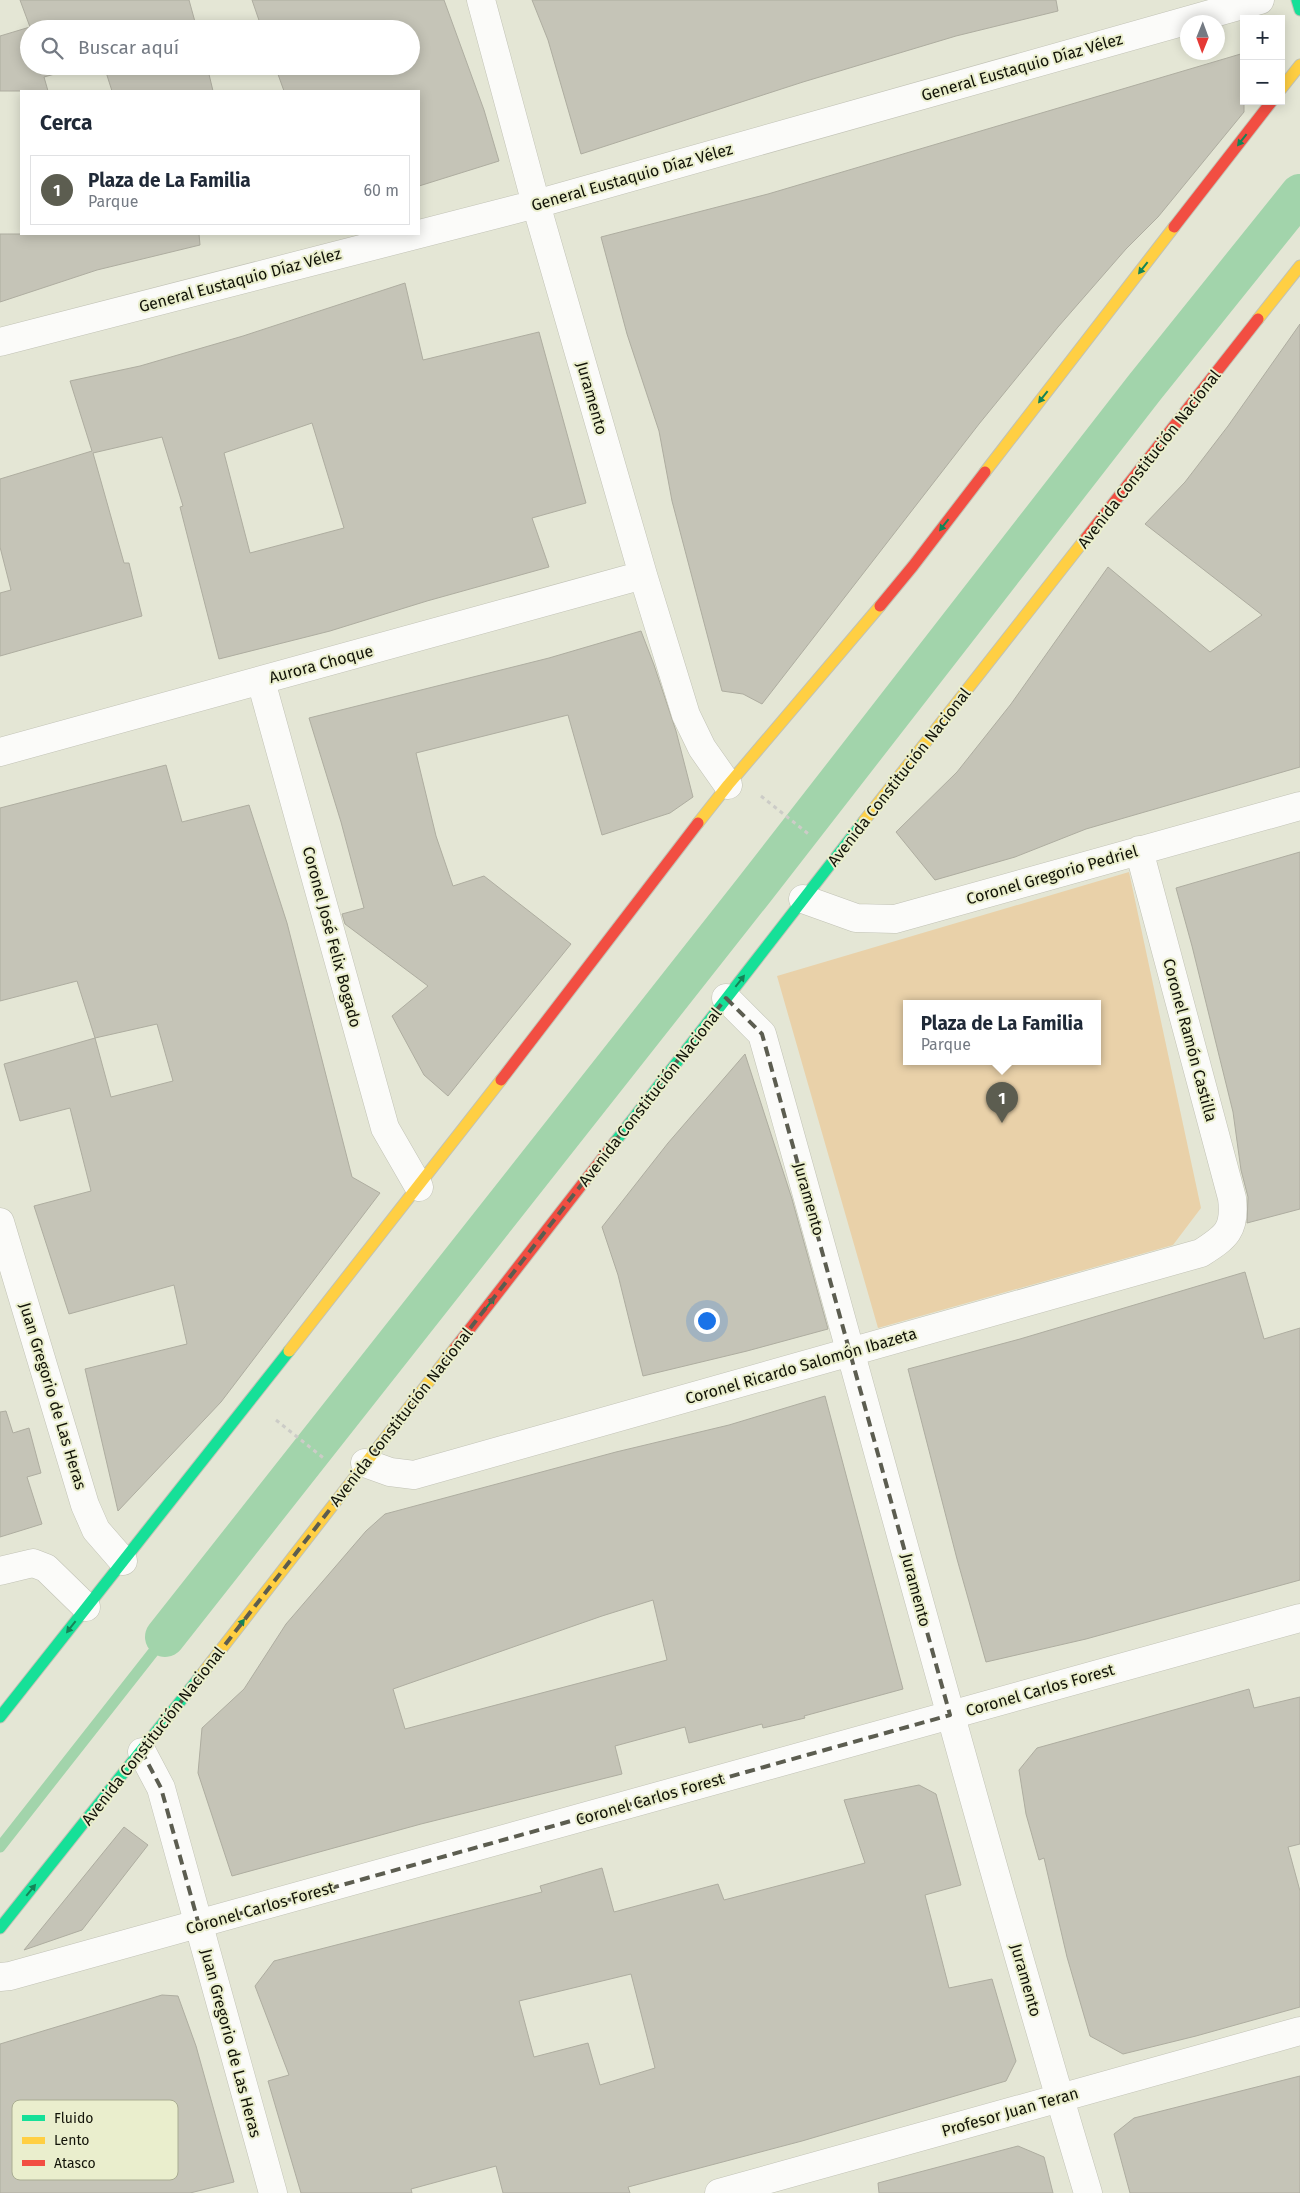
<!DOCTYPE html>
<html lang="es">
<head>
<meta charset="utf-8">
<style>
	body { margin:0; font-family:"Fira Sans",sans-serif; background:#f6f6f7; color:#1f2937 }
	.controls { position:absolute; right:15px; top:15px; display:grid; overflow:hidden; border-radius:0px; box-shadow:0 2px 12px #0003 }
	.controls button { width:45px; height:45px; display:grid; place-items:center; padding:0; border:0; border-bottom:1px solid #e0e1e3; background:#fff; color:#1f2937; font:25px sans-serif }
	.compass { position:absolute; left:1180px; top:15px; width:45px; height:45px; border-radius:50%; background:#fff; box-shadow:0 2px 12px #0003; rotate:181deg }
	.you { position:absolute; left:706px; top:1320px; width:18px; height:18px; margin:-12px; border:4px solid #fff; border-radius:50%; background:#1a73e8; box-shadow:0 0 0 8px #1a73e833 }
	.badge { display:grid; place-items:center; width:32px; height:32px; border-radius:50%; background:#5c5d50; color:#fff; font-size:16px; font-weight:700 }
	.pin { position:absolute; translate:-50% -41px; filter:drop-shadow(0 1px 2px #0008) }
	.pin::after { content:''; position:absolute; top:26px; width:18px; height:15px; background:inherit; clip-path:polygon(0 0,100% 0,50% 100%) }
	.popup { position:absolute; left:903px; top:1000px; width:198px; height:65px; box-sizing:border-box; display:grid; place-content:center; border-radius:0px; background:#fff; filter:drop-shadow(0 1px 4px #0005); font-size:16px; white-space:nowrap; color:#747a83 }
	.popup b { font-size:19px; color:#1f2937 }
	.popup::after { content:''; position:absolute; left:50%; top:100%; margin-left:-10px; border:10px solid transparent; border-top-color:#fff }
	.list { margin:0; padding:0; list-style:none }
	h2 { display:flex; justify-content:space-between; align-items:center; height:65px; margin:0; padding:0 20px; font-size:21px }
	h2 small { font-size:16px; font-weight:400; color:#747a83 }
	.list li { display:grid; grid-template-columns:32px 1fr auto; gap:15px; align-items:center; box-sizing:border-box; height:70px; margin:0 10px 10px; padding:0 10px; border:1px solid #e0e1e3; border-radius:0px }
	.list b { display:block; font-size:19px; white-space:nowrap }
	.list p { margin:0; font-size:16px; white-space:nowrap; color:#747a83 }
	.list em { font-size:16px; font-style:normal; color:#747a83 }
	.icon { flex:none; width:28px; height:28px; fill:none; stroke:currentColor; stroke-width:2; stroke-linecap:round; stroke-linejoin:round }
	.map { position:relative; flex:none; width:1300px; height:2193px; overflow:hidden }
	.search { position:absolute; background:#fff; box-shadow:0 2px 12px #0003; left:20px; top:20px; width:400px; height:55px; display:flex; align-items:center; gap:12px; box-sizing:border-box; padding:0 18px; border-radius:28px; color:#747a83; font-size:19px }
	.panel { position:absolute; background:#fff; box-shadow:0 2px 12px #0003; left:20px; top:90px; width:400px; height:145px; border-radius:0px }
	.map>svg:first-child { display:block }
	.green { fill:#e9d1a9; fill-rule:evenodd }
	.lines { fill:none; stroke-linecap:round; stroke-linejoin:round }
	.stream { stroke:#a2d4ab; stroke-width:11 }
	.canal { stroke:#a2d4ab; stroke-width:40 }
	.building { fill:#c5c4b7; stroke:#aeada0; fill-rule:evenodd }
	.street-casing { stroke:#c1c2b5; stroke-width:29 }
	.fast-casing { stroke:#c1c2b5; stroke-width:13 }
	.slow-casing { stroke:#c1c2b5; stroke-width:13 }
	.jam-casing { stroke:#c1c2b5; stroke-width:13 }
	.path { stroke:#ccccc7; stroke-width:3; stroke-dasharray:4 4; stroke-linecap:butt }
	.street { stroke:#fbfbf9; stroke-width:28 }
	.fast { stroke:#16e098; stroke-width:11 }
	.slow { stroke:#ffcf43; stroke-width:11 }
	.jam { stroke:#f24e42; stroke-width:11 }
	.oneway { fill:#148457 }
	.marked { fill:none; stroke:#5c5d50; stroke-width:4; stroke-dasharray:10 6; stroke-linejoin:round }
	.labels { text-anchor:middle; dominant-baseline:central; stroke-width:4; stroke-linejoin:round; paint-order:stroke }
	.street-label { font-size:16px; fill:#121308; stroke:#eaeecd }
	.key { fill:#eaeecd; stroke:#a9ac92; stroke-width:1 }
	.key-label { font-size:14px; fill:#121308 }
</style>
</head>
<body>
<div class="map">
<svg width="1300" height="2193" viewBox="0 0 1300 2193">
	<rect width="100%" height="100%" fill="#e4e6d5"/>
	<path class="green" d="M 1129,872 L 1201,1208 L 1173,1245 L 878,1328 L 777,976 ZM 907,1004 L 1097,1004 L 1097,1062 L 907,1062 Z"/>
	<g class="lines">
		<path class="stream" d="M 0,1847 L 165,1637"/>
		<path class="canal" d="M 165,1637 L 754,890 L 1145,387 L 1300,194"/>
	</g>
	<path class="building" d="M 20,0 L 189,0 L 197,29 L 29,29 L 29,66 L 83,66 L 44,77 L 48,91 L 0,91 L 0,36 L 30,27 Z
		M 252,0 L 444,0 L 484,110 L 499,161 L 419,186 L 419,91 L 284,91 L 275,66 L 411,66 L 411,29 L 262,29 Z
		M 532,0 L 1056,0 L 1058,11 L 956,36 L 803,82 L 581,154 L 548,40 Z
		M 1244,53 L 1244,112 L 1158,217 L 1126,249 L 1058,327 L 979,424 L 762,704 L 743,694 L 722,691 L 672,501 L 659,431 L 627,334 L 601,237 L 768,194 Z
		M 104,66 L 207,66 L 213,91 L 112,91 Z
		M 0,234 L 199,234 L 200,245 L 97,270 L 0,302 Z
		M 405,283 L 423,360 L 539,332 L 586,503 L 532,518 L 549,567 L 427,601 L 330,631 L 219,659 L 180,507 L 183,506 L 162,437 L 93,453 L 124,563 L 129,563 L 142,616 L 0,656 L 0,593 L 11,590 L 0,547 L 0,479 L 92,451 L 70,381 L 140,366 L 243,336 ZM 312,423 L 344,528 L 250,553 L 224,453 Z
		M 1300,324 L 1300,767 L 1086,829 L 1015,857 L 935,880 L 896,832 L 957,772 L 1011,704 L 1108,567 L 1210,652 L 1262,615 L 1145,524 L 1185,482 L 1228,426 Z
		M 641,631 L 654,665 L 676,731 L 693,797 L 670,813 L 602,835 L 568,715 L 416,753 L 436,836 L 453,886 L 484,876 L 571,944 L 448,1096 L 424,1075 L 392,1016 L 428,986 L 345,924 L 342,914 L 364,908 L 341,822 L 309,718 L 549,658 Z
		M 166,765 L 182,822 L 249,805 L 287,923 L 352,1177 L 380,1193 L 221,1402 L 118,1511 L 85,1369 L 187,1344 L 174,1285 L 69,1314 L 34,1206 L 91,1191 L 70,1108 L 20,1121 L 4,1064 L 95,1038 L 77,981 L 0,1001 L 0,808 ZM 157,1024 L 173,1081 L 111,1097 L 95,1038 Z
		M 1300,852 L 1300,1209 L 1247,1223 L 1248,1197 L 1241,1170 L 1233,1112 L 1192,946 L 1176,888 Z
		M 745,1054 L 792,1199 L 828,1329 L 747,1351 L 643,1376 L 618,1275 L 602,1227 L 668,1143 Z
		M 1245,1272 L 1264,1339 L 1300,1328 L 1300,1580 L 1086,1639 L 986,1662 L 957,1559 L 908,1369 L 1020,1339 Z
		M 825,1396 L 903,1689 L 804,1716 L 805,1718 L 763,1728 L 762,1724 L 689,1743 L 685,1727 L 615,1746 L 622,1774 L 421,1824 L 232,1876 L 198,1773 L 202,1728 L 244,1689 L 286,1624 L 366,1531 L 385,1514 L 616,1452 L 729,1425 ZM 653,1600 L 667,1660 L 405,1729 L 393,1689 L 602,1616 Z
		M 6,1411 L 13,1433 L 29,1428 L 41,1473 L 27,1477 L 42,1524 L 0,1537 L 0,1412 Z
		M 1249,1689 L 1254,1708 L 1300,1697 L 1300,1844 L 1288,1847 L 1300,1891 L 1300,2007 L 1196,2036 L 1123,2054 L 1090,2036 L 1067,1957 L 1044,1858 L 1039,1860 L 1026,1814 L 1019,1770 L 1037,1748 Z
		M 919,1785 L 936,1794 L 961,1885 L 925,1895 L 949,1988 L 992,1979 L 1016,2061 L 1006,2081 L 802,2141 L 628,2187 L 630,2193 L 503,2193 L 496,2166 L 411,2189 L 412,2193 L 301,2193 L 268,2081 L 289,2075 L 255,1986 L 274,1961 L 542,1892 L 540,1886 L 602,1868 L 614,1912 L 718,1884 L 724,1900 L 865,1863 L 844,1800 ZM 631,1974 L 655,2068 L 600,2085 L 588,2043 L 534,2057 L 519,2001 Z
		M 124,1827 L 148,1845 L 82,1930 L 24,1950 Z
		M 162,1995 L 178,1996 L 196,2046 L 234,2182 L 190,2193 L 0,2193 L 0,2044 Z
		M 1300,2076 L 1300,2193 L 1130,2193 L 1114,2134 L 1134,2118 Z
		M 1018,2146 L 1044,2157 L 1053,2193 L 879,2193 L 878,2183 Z"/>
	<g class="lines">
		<g class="street-casing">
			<path id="street" d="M 481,0 L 536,204 L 643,575 L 686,715 L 702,748 L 728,785
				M 0,342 L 536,204 L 1260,0
				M 261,681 L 385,1128 L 419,1187
				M 0,752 L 643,575
				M 803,899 L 856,918 L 895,919 L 1300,806
				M 726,998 L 762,1034 C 871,1420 973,1809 1088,2193
				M 0,1222 L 85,1505 L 96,1530 L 123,1561
				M 365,1463 L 390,1472 L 414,1475 L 1201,1253 C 1226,1237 1236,1230 1232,1198 L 1139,850
				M 0,1571 L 33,1563 L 46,1568 L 86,1607
				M 142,1752 L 161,1788 L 273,2193
				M 0,1977 L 10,1976 L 1300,1618
				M 719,2193 L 1300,2031"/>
		</g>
		<g class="fast-casing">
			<path id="fast" d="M 1297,0 L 1300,10
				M 615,1142 L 864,821
				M 0,1717 L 289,1351
				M 0,1928 L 202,1674"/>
		</g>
		<g class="slow-casing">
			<path id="slow" d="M 1281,89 L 1300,65
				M 1258,319 L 1300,266
				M 985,472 L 1174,227
				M 864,821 L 1086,538
				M 698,823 L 728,785 L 880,606
				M 289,1351 L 501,1080
				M 202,1674 L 455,1348"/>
		</g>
		<g class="jam-casing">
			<path id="jam" d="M 1174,227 L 1272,101
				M 1086,538 L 1258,319
				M 880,606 L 913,566 L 985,472
				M 501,1080 L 698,823
				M 455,1348 L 615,1142"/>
		</g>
		<path class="path" d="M 761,796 L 811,836
			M 276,1420 L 326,1460"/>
		<use href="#street" class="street"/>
		<use href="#fast" class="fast"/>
		<use href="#slow" class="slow"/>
		<use href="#jam" class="jam"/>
	</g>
	<defs><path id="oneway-solid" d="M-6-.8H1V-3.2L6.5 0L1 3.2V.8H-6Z" transform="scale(1.25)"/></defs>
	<g class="oneway">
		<use href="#oneway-solid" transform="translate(1242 140) rotate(128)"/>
		<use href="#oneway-solid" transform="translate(1143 268) rotate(128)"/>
		<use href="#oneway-solid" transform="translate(1043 397) rotate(128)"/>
		<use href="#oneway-solid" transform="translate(944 525) rotate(128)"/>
		<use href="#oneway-solid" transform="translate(740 981) rotate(-52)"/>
		<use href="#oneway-solid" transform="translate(490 1303) rotate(-52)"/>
		<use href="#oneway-solid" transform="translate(240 1625) rotate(-52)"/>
		<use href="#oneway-solid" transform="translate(71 1627) rotate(128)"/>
		<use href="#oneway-solid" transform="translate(31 1890) rotate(-51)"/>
	</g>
	<path class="marked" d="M 726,998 L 762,1034 L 950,1715 L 199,1925 L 161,1788 L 142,1752 Z"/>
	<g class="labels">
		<g class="street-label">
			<text transform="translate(1022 67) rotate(-16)">General Eustaquio Díaz Vélez</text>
			<text transform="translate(632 177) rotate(-16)">General Eustaquio Díaz Vélez</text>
			<text transform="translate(240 280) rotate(-15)">General Eustaquio Díaz Vélez</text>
			<text transform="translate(592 398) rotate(74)">Juramento</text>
			<text transform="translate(1149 459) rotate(-52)">Avenida Constitución Nacional</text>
			<text transform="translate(321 664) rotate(-15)">Aurora Choque</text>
			<text transform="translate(899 777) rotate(-52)">Avenida Constitución Nacional</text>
			<text transform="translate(1052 875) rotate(-16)">Coronel Gregorio Pedriel</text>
			<text transform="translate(332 937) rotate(75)">Coronel José Felix Bogado</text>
			<text transform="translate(1190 1040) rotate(75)">Coronel Ramón Castilla</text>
			<text transform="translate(650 1097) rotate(-52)">Avenida Constitución Nacional</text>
			<text transform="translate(809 1199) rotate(74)">Juramento</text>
			<text transform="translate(801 1366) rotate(-16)">Coronel Ricardo Salomón Ibazeta</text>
			<text transform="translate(53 1396) rotate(73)">Juan Gregorio de Las Heras</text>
			<text transform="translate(401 1417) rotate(-52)">Avenida Constitución Nacional</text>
			<text transform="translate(916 1590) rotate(75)">Juramento</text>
			<text transform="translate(1040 1690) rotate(-16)">Coronel Carlos Forest</text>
			<text transform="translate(153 1736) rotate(-52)">Avenida Constitución Nacional</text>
			<text transform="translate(650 1799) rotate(-16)">Coronel Carlos Forest</text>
			<text transform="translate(260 1908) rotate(-16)">Coronel Carlos Forest</text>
			<text transform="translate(1026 1980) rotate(74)">Juramento</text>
			<text transform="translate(231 2043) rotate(75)">Juan Gregorio de Las Heras</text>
			<text transform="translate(1010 2112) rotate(-16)">Profesor Juan Teran</text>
		</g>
	</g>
	<rect x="12" y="2100" width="166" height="80" rx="8" class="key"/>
	<rect x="22" y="2115" width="23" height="6" fill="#16e098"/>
	<rect x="22" y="2137" width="23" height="7" fill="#ffcf43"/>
	<rect x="22" y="2160" width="23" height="6" fill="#f24e42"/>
	<g class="key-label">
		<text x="54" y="2123">Fluido</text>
		<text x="54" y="2145">Lento</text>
		<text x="54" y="2168">Atasco</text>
	</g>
</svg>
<div class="controls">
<button>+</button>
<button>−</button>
</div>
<svg class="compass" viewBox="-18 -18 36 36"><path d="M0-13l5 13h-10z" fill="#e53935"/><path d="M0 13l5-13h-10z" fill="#747a83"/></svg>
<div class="you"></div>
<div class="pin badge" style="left:1002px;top:1123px">1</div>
<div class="popup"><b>Plaza de La Familia</b>Parque</div>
<div class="search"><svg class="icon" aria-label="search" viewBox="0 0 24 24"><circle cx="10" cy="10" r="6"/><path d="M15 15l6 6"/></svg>Buscar aquí</div>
<section class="panel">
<h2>Cerca<small></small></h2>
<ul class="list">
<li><span class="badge">1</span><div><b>Plaza de La Familia</b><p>Parque</p></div><em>60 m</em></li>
</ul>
</section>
</div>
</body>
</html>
